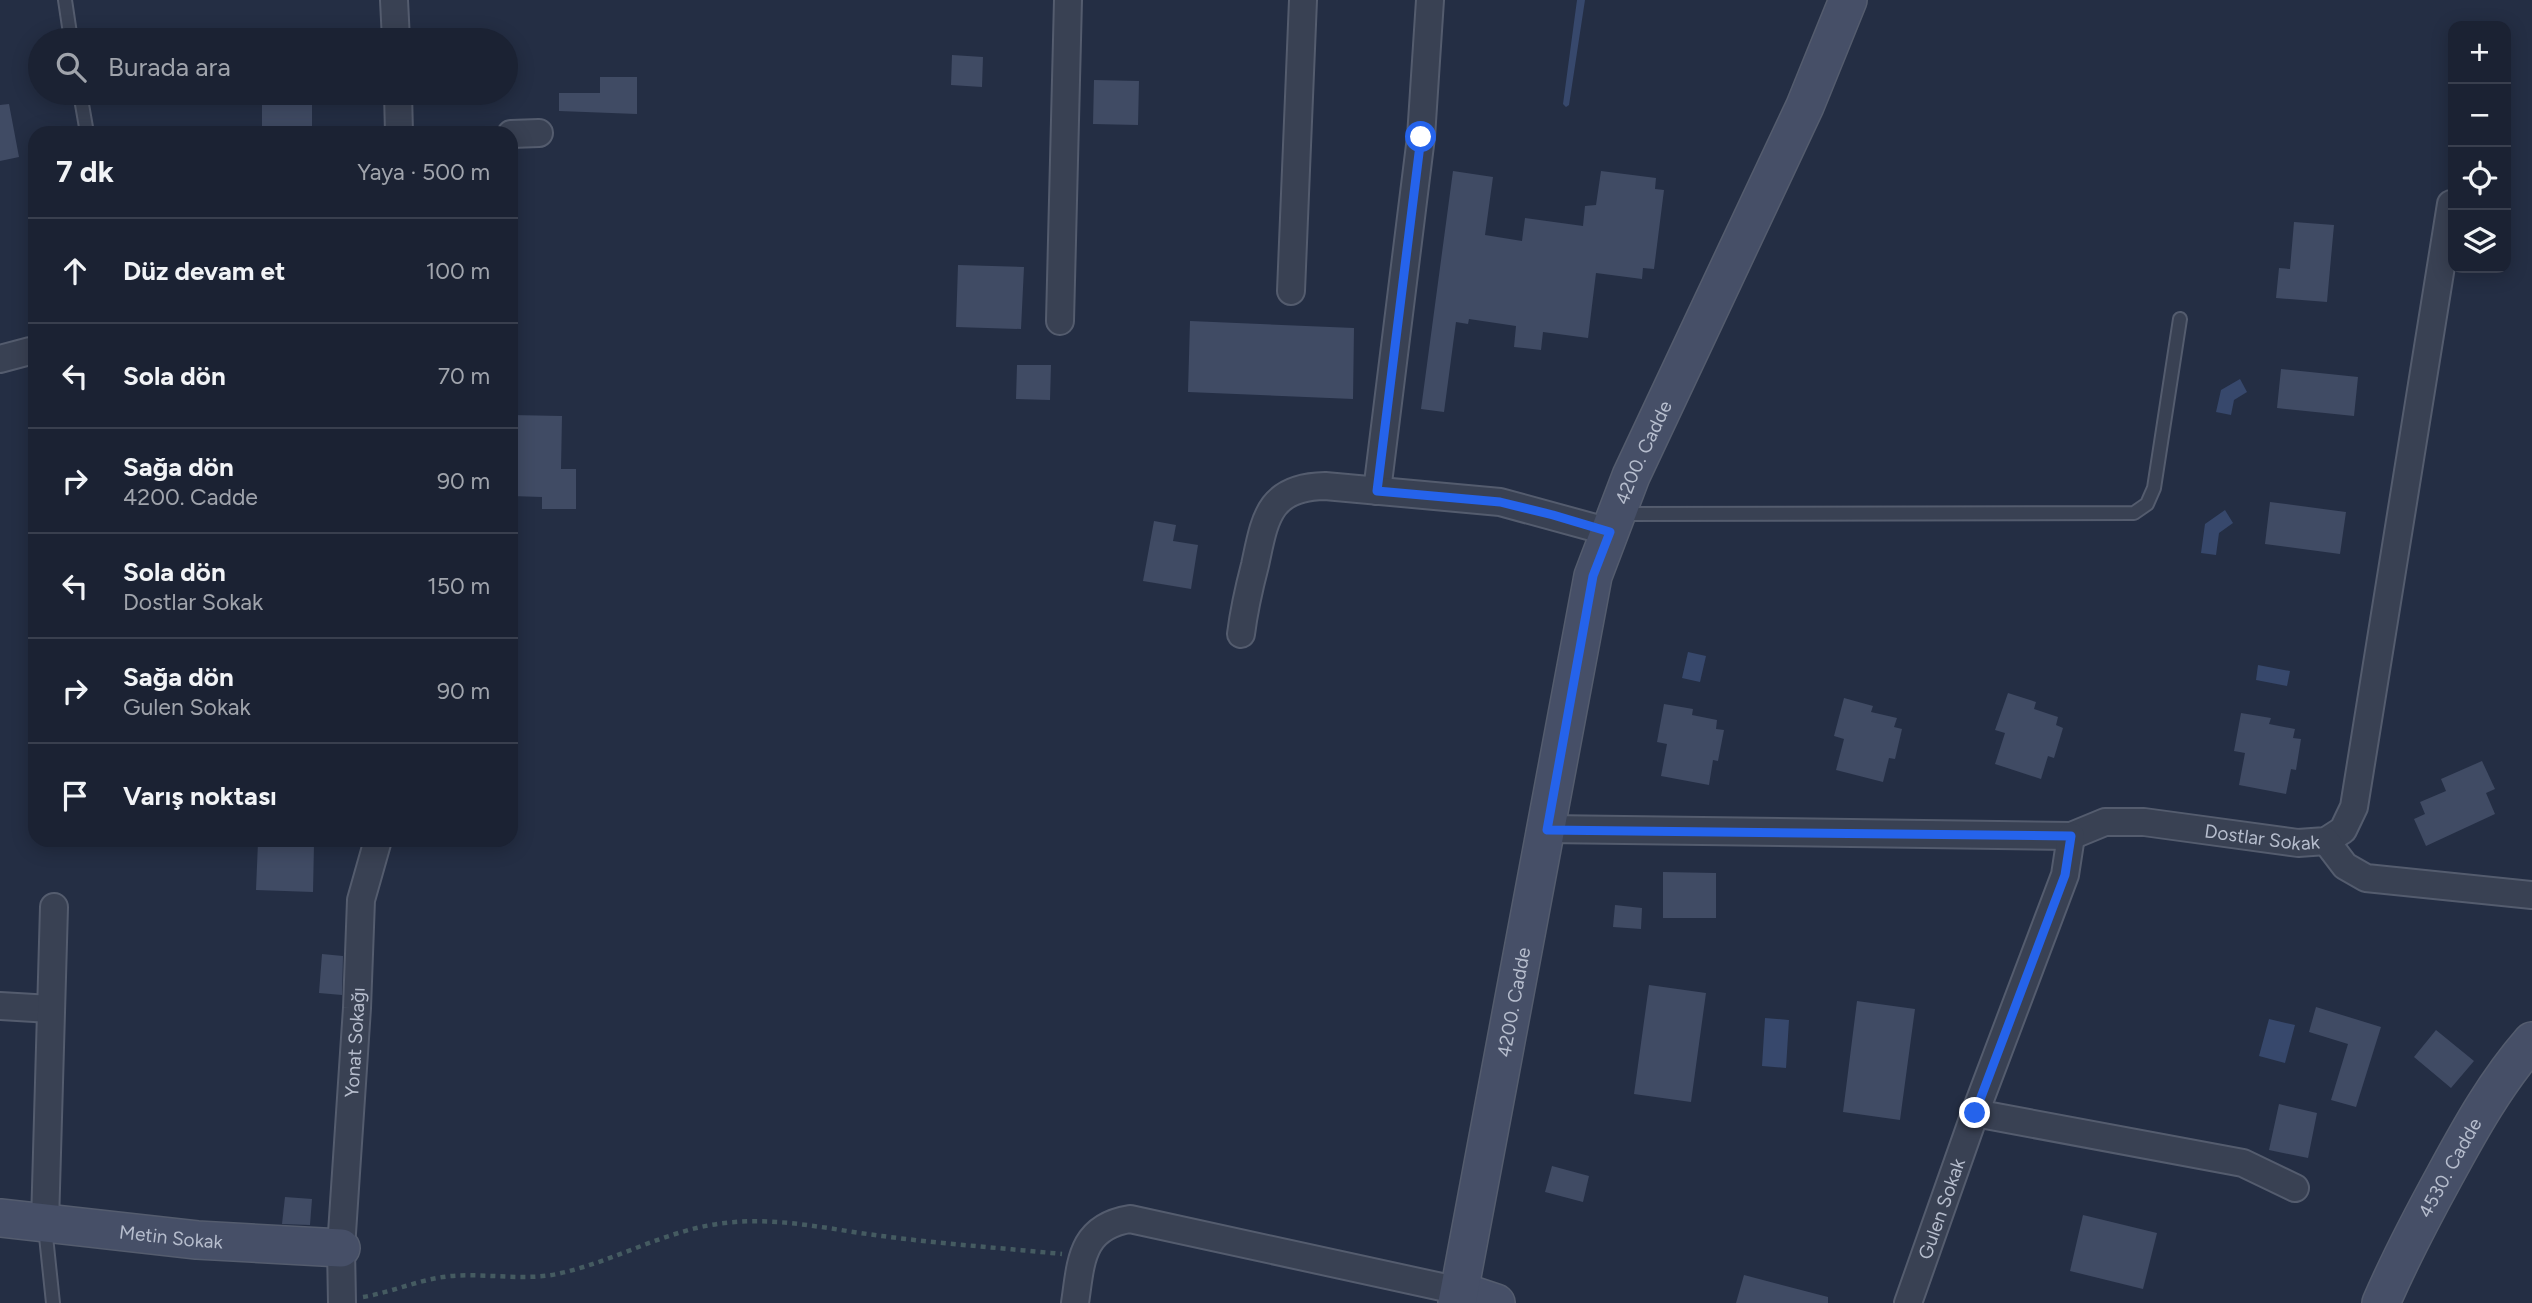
<!DOCTYPE html>
<html lang="tr">
<head>
<meta charset="utf-8">
<style>
	body { margin:0; font-family:Figtree,sans-serif; background:#282f3f; color:#f1f3f6 }
	.controls { position:absolute; right:21px; top:21px; display:grid; overflow:hidden; border-radius:14px; box-shadow:0 4px 18px #0003 }
	.controls button { width:63px; height:63px; display:grid; place-items:center; padding:0; border:0; border-bottom:2px solid #393f4e; background:#1b2233; color:#f1f3f6; font:35px sans-serif }
	.stop { position:absolute; width:21px; height:21px; margin:-16px; border:5px solid #2563eb; border-radius:50%; background:#fff }
	.stop.end { background:#2563eb; border-color:#fff; box-shadow:0 2px 7px #0008 }
	.list { margin:0; padding:0; list-style:none }
	h2 { display:flex; justify-content:space-between; align-items:center; height:91px; margin:0; padding:0 28px; font-size:30px }
	h2 small { font-size:23px; font-weight:400; color:#a0a4ac }
	.list li { display:grid; grid-template-columns:46px 1fr auto; gap:21px; align-items:center; box-sizing:border-box; height:105px; padding:0 28px; border-top:2px solid #393f4e }
	.list b { display:block; font-size:26px; white-space:nowrap }
	.list p { margin:0; font-size:23px; white-space:nowrap; color:#a0a4ac }
	.list em { font-size:23px; font-style:normal; color:#a0a4ac }
	.icon { flex:none; width:38px; height:38px; fill:none; stroke:currentColor; stroke-width:2; stroke-linecap:round; stroke-linejoin:round }
	.map { position:relative; flex:none; width:2532px; height:1303px; overflow:hidden }
	.search { position:absolute; background:#1b2233; box-shadow:0 4px 18px #0003; left:28px; top:28px; width:490px; height:77px; display:flex; align-items:center; gap:18px; box-sizing:border-box; padding:0 24px; border-radius:38px; color:#a0a4ac; font-size:26px }
	.panel { position:absolute; background:#1b2233; box-shadow:0 4px 18px #0003; left:28px; top:126px; width:490px; height:721px; border-radius:21px }
	.map>svg:first-child { display:block }
	.water { fill:#37486c }
	.building { fill:#404b64 }
	.lines { fill:none; stroke-linecap:round; stroke-linejoin:round }
	.lane-casing { stroke:#545c6e; stroke-width:16 }
	.street-casing { stroke:#545c6e; stroke-width:30 }
	.secondary-casing { stroke:#545c6e; stroke-width:40 }
	.path { stroke:#455b61; stroke-width:4.5; stroke-dasharray:5 5; stroke-linecap:butt }
	.lane { stroke:#394153; stroke-width:12 }
	.street { stroke:#394153; stroke-width:26 }
	.secondary { stroke:#464f67; stroke-width:37 }
	.route { stroke:#2563eb; stroke-width:9 }
	.labels { text-anchor:middle; dominant-baseline:central; stroke-width:5; stroke-linejoin:round; paint-order:stroke }
	.street-label { font-size:19px; fill:#b6bdcd; stroke:#1d2639 }
</style>
</head>
<body>
<div class="map">
<svg width="2532" height="1303" viewBox="0 0 2532 1303">
	<rect width="100%" height="100%" fill="#242e44"/>
	<path class="water" d="M 1577,0 L 1585,0 L 1569,105 L 1566,107 L 1563,104 Z
		M 2240,379 L 2247,392 L 2234,400 L 2231,415 L 2216,412 L 2221,390 Z
		M 2225,510 L 2233,523 L 2219,533 L 2216,555 L 2201,553 L 2205,524 Z
		M 1688,652 L 1706,656 L 1700,682 L 1682,678 Z
		M 2258,665 L 2290,671 L 2287,686 L 2256,680 Z
		M 1765,1018 L 1789,1020 L 1786,1068 L 1762,1066 Z
		M 2269,1019 L 2295,1025 L 2285,1063 L 2259,1056 Z"/>
	<path class="building" d="M 952,55 L 983,57 L 982,87 L 951,85 Z
		M 600,77 L 637,77 L 637,114 L 559,111 L 559,93 L 600,93 Z
		M 1094,80 L 1139,81 L 1138,125 L 1093,124 Z
		M 262,93 L 312,93 L 312,133 L 262,133 Z
		M 9,104 L 19,157 L 0,161 L 0,105 Z
		M 1453,171 L 1493,177 L 1485,235 L 1522,241 L 1525,218 L 1583,226 L 1585,206 L 1596,205 L 1601,171 L 1656,178 L 1655,189 L 1664,190 L 1654,269 L 1643,268 L 1642,279 L 1596,273 L 1588,338 L 1543,332 L 1541,350 L 1514,347 L 1516,326 L 1469,319 L 1468,324 L 1456,322 L 1444,412 L 1421,409 Z
		M 2294,222 L 2334,225 L 2327,302 L 2276,298 L 2279,268 L 2290,269 Z
		M 958,265 L 1024,267 L 1021,329 L 956,327 Z
		M 1190,321 L 1354,328 L 1353,399 L 1188,392 Z
		M 1017,365 L 1051,365 L 1050,400 L 1016,399 Z
		M 2281,369 L 2358,377 L 2354,416 L 2277,408 Z
		M 511,415 L 562,416 L 561,469 L 576,469 L 576,509 L 542,509 L 542,497 L 511,496 Z
		M 2270,502 L 2346,512 L 2340,554 L 2265,544 Z
		M 1154,521 L 1176,525 L 1173,541 L 1198,545 L 1191,589 L 1143,581 Z
		M 2008,693 L 2036,702 L 2034,709 L 2058,717 L 2056,725 L 2063,728 L 2054,758 L 2048,756 L 2041,779 L 1995,764 L 2005,733 L 1995,730 Z
		M 1844,698 L 1873,706 L 1871,712 L 1897,718 L 1894,727 L 1902,729 L 1895,759 L 1889,758 L 1883,782 L 1836,770 L 1844,739 L 1834,736 Z
		M 1664,704 L 1693,709 L 1692,715 L 1717,720 L 1716,729 L 1724,730 L 1718,761 L 1713,760 L 1709,785 L 1661,776 L 1667,744 L 1657,742 Z
		M 2241,713 L 2271,718 L 2269,724 L 2295,729 L 2293,738 L 2301,739 L 2296,770 L 2291,769 L 2286,794 L 2239,785 L 2245,753 L 2234,751 Z
		M 2482,761 L 2495,789 L 2486,793 L 2495,814 L 2426,846 L 2414,819 L 2425,814 L 2420,802 L 2446,791 L 2441,779 Z
		M 258,842 L 314,844 L 313,892 L 256,890 Z
		M 1663,872 L 1716,873 L 1716,918 L 1663,918 Z
		M 1615,905 L 1642,908 L 1641,929 L 1613,927 Z
		M 322,954 L 343,956 L 342,995 L 319,993 Z
		M 1649,985 L 1706,993 L 1691,1102 L 1634,1094 Z
		M 1857,1001 L 1915,1009 L 1900,1120 L 1843,1112 Z
		M 2316,1007 L 2381,1027 L 2356,1107 L 2331,1100 L 2348,1044 L 2309,1032 Z
		M 2436,1030 L 2474,1061 L 2451,1088 L 2414,1057 Z
		M 2279,1104 L 2317,1113 L 2308,1158 L 2269,1150 Z
		M 1552,1166 L 1589,1176 L 1583,1202 L 1545,1192 Z
		M 285,1197 L 312,1199 L 310,1225 L 282,1224 Z
		M 2083,1215 L 2157,1233 L 2143,1289 L 2070,1271 Z
		M 1744,1275 L 1828,1297 L 1828,1303 L 1736,1303 Z"/>
	<g class="lines">
		<g class="lane-casing">
			<path id="lane" d="M 65,0 L 71,40
				M 80,93 L 87,133
				M 1621,514 L 2134,513 L 2147,504 L 2154,488 L 2180,319
				M 45,1227 L 53,1303"/>
		</g>
		<g class="street-casing">
			<g id="street">
				<path d="M 394,0 L 396,40"/>
				<path d="M 398,93 L 399,133"/>
				<path d="M 511,134 L 539,133"/>
				<path d="M 1291,291 L 1303,0"/>
				<path d="M 1060,321 L 1068,0"/>
				<path d="M 0,359 L 30,351"/>
				<path d="M 1377,491 L 1421,137 L 1430,0"/>
				<path d="M 1241,634 C 1244,610 1249,588 1255,565 C 1265,519 1268,487 1325,486 L 1500,502 L 1610,532"/>
				<path id="s1" d="M 1547,829 L 2071,836 L 2105,822 L 2144,822 L 2298,843 L 2326,841 L 2343,830 L 2354,807 L 2451,204"/>
				<path d="M 2326,841 L 2345,866 L 2366,878 L 2532,895"/>
				<path d="M 0,1006 L 51,1009"/>
				<path d="M 1975,1113 L 2243,1163 L 2295,1188"/>
				<path d="M 45,1223 L 54,907"/>
				<path id="s2" d="M 342,1303 L 341,1248 L 357,1008 L 361,900 L 378,840"/>
				<path d="M 1075,1303 C 1081,1263 1080,1227 1130,1219 L 1460,1291"/>
				<path id="s3" d="M 1908,1303 L 1975,1113 L 2065,875 L 2071,836"/>
			</g>
		</g>
		<g class="secondary-casing">
			<g id="secondary">
				<path id="s4" d="M 0,1218 L 197,1240 L 341,1248"/>
				<path d="M 1460,1291 L 1496,1303"/>
				<path id="s5" d="M 1457,1303 L 1593,576 L 1631,476 L 1805,106 L 1848,0"/>
				<path id="s6" d="M 2381,1303 C 2400,1259 2421,1219 2444,1177 C 2470,1129 2496,1082 2532,1041"/>
			</g>
		</g>
		<path class="path" d="M 363,1297 C 393,1292 420,1279 451,1276 C 486,1273 522,1281 557,1274 C 618,1261 671,1226 735,1222 C 783,1218 834,1230 882,1236 C 942,1244 1002,1248 1062,1254"/>
		<use href="#lane" class="lane"/>
		<use href="#street" class="street"/>
		<use href="#secondary" class="secondary"/>
	</g>
	<g class="lines">
		<path class="route" d="M 1421,137 L 1377,491 L 1500,502 L 1553,515 L 1610,532 L 1593,576 L 1547,830 L 2071,836 L 2065,875 L 1975,1113"/>
	</g>
	<g class="labels">
		<g class="street-label">
			<text stroke="none"><textPath href="#s5" startOffset="873">4200. Cadde</textPath></text>
			<text stroke="none"><textPath href="#s1" startOffset="719">Dostlar Sokak</textPath></text>
			<text stroke="none"><textPath href="#s5" startOffset="306">4200. Cadde</textPath></text>
			<text stroke="none"><textPath href="#s2" startOffset="261">Yonat Sokağı</textPath></text>
			<text stroke="none"><textPath href="#s6" startOffset="152">4530. Cadde</textPath></text>
			<text stroke="none"><textPath href="#s3" startOffset="100">Gulen Sokak</textPath></text>
			<text stroke="none"><textPath href="#s4" startOffset="172">Metin Sokak</textPath></text>
		</g>
	</g>
</svg>
<div class="controls">
<button>+</button>
<button>−</button>
<button><svg class="icon" aria-label="locate" viewBox="0 0 24 24"><circle cx="12" cy="12" r="6"/><path d="M12 2v4M12 18v4M2 12h4M18 12h4"/></svg></button>
<button><svg class="icon" aria-label="layers" viewBox="0 0 24 24"><path d="M12 4l9 5-9 5-9-5zM3 14l9 5 9-5"/></svg></button>
</div>
<div class="stop" style="left:1421px;top:137px"></div>
<div class="stop end" style="left:1975px;top:1113px"></div>
<div class="search"><svg class="icon" aria-label="search" viewBox="0 0 24 24"><circle cx="10" cy="10" r="6"/><path d="M15 15l6 6"/></svg>Burada ara</div>
<section class="panel">
<h2>7 dk<small>Yaya · 500 m</small></h2>
<ul class="list">
<li><svg class="icon" aria-label="ahead" viewBox="0 0 24 24"><path d="M12 20V5M6 11l6-6 6 6"/></svg><div><b>Düz devam et</b></div><em>100 m</em></li>
<li><svg class="icon" aria-label="left" viewBox="0 0 24 24"><path d="M17 20v-9H6M10 6l-5 5 5 5"/></svg><div><b>Sola dön</b></div><em>70 m</em></li>
<li><svg class="icon" aria-label="right" viewBox="0 0 24 24"><path d="M7 20v-9h11M14 6l5 5-5 5"/></svg><div><b>Sağa dön</b><p>4200. Cadde</p></div><em>90 m</em></li>
<li><svg class="icon" aria-label="left" viewBox="0 0 24 24"><path d="M17 20v-9H6M10 6l-5 5 5 5"/></svg><div><b>Sola dön</b><p>Dostlar Sokak</p></div><em>150 m</em></li>
<li><svg class="icon" aria-label="right" viewBox="0 0 24 24"><path d="M7 20v-9h11M14 6l5 5-5 5"/></svg><div><b>Sağa dön</b><p>Gulen Sokak</p></div><em>90 m</em></li>
<li><svg class="icon" aria-label="arrive" viewBox="0 0 24 24"><path d="M6 21V4h12l-3 4 3 4H6"/></svg><div><b>Varış noktası</b></div></li>
</ul>
</section>
</div>
</body>
</html>
